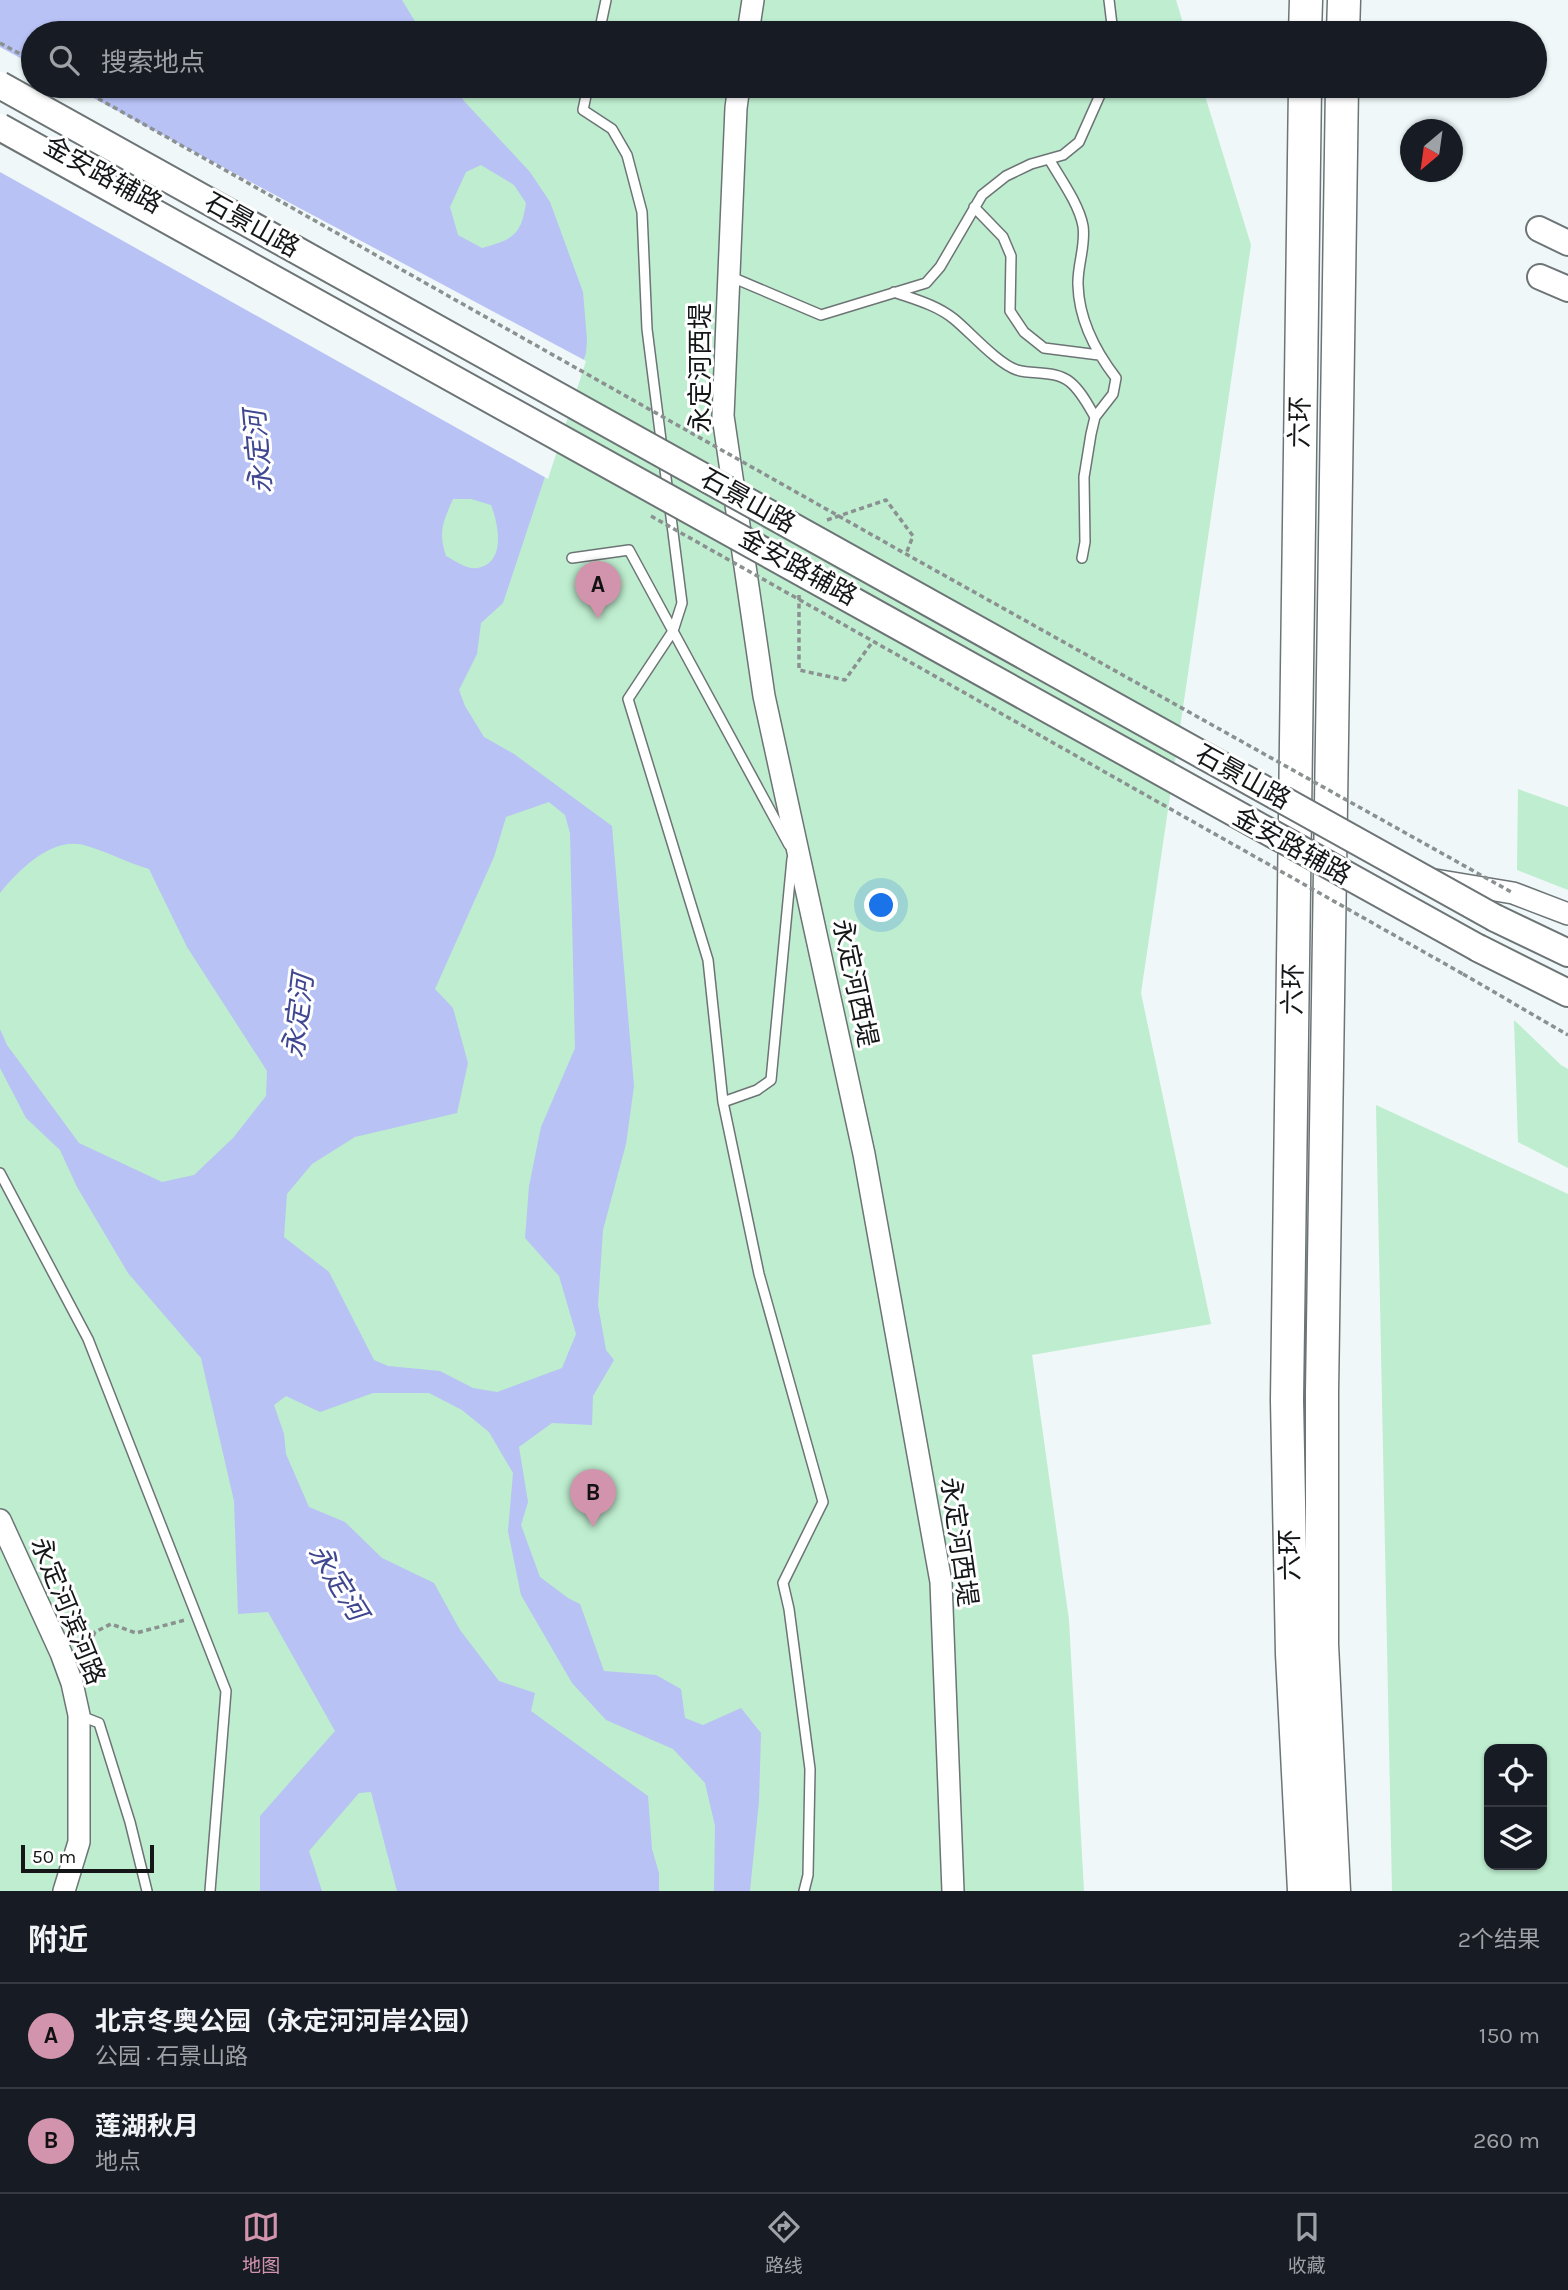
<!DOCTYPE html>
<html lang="zh">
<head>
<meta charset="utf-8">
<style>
	body { margin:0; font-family:Karla,"Noto Sans SC",sans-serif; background:#20242c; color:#f1f3f6 }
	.controls { position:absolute; right:21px; bottom:21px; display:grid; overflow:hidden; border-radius:14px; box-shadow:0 2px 5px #0004 }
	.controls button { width:63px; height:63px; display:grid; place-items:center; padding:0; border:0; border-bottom:2px solid #363941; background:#171b24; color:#f1f3f6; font:35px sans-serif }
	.compass { position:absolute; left:1400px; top:119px; width:63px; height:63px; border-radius:50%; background:#171b24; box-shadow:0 2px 5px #0004; rotate:209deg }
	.scale { position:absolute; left:21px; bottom:18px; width:133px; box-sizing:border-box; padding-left:7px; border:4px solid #141617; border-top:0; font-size:19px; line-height:24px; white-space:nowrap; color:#141617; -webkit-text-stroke:5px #fff; paint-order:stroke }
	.you { position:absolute; left:882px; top:906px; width:24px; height:24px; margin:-18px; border:5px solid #fff; border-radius:50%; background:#1a73e8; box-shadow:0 0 0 10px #1a73e833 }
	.badge { display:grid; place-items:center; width:46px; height:46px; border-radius:50%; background:#d293ad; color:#111; font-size:23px; font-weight:700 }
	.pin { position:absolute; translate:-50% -58px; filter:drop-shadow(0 2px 4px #0008) }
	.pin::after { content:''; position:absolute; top:37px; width:24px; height:21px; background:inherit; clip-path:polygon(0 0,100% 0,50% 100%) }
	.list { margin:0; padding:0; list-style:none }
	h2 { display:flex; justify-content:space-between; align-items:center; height:91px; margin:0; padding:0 28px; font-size:30px }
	h2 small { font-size:23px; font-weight:400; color:#9ea1a6 }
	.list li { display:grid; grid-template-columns:46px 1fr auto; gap:21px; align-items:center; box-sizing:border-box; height:105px; padding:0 28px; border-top:2px solid #363941 }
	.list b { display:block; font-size:26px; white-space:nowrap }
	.list p { margin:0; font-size:23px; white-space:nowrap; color:#9ea1a6 }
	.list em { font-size:23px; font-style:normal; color:#9ea1a6 }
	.icon { flex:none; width:38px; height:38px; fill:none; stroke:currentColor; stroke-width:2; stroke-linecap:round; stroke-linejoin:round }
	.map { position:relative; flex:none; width:1568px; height:1891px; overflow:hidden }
	.search { position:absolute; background:#171b24; box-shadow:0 2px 5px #0004; left:21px; right:21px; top:21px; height:77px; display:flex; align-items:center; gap:18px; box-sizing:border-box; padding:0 24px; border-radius:38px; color:#9ea1a6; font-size:26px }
	.sheet { height:301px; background:#171b24 }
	nav { display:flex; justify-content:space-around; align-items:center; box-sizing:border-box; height:98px; border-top:2px solid #363941; background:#171b24; font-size:19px; color:#9ea1a6 }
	nav a { display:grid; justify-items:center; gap:4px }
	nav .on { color:#d293ad }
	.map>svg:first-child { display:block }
	.green { fill:#beedcf; fill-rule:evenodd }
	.water { fill:#b8c2f5; fill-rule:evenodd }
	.pier { fill:#eff7f9 }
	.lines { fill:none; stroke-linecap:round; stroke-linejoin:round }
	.service-casing { stroke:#6d7476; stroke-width:12 }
	.tertiary-casing { stroke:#6d7476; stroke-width:24 }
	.secondary-casing { stroke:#6d7476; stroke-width:28 }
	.primary-casing { stroke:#6d7476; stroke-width:30 }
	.motorway-casing { stroke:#6d7476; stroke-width:35 }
	.path { stroke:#8b9091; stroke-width:3.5; stroke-dasharray:5 3.5; stroke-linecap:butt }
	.service { stroke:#fff; stroke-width:9 }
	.tertiary { stroke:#fff; stroke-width:21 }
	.secondary { stroke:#fff; stroke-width:24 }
	.primary { stroke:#fff; stroke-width:26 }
	.motorway { stroke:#fff; stroke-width:32 }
	.primary-bridge-casing { stroke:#6d7476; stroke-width:30; stroke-linecap:butt }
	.path-bridge { stroke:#8b9091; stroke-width:3.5; stroke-dasharray:5 3.5; stroke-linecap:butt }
	.primary-bridge { stroke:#fff; stroke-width:26 }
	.labels { text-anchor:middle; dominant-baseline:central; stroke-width:6; stroke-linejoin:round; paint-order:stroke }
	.street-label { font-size:26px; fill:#141617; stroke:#fff }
	.water-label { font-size:28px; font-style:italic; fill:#3f4790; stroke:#fff }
</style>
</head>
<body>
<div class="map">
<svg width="1568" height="1891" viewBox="0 0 1568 1891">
	<rect width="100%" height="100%" fill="#eff7f9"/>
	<path class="green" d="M 0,0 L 1176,0 L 1186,33 L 33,33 L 33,86 L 1202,86 L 1251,245 L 1141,993 L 1211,1324 L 1032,1355 L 1069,1620 L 1084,1891 L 0,1891 Z
		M 1518,789 L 1568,807 L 1568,890 L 1517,870 Z
		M 1514,1020 L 1561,1065 L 1568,1069 L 1568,1168 L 1518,1142 Z
		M 1376,1105 L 1568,1194 L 1568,1891 L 1392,1891 ZM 1542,1749 L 1542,1865 L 1489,1865 L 1489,1749 Z"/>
	<path class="water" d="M 0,0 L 402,0 L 422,33 L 33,33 L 33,86 L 455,86 L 464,101 L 530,172 L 550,202 L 583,292 L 587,340 L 586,353 L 503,603 L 481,623 L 477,654 L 459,690 L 465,706 L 484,737 L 514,754 L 612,826 L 634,1086 L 626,1144 L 603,1230 L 598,1305 L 606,1350 L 614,1360 L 593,1396 L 592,1425 L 552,1423 L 519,1447 L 528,1502 L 521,1525 L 540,1577 L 568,1598 L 580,1604 L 604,1671 L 656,1675 L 681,1689 L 685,1718 L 703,1725 L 741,1708 L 761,1733 L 759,1801 L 750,1891 L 714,1891 L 715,1826 L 705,1783 L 673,1749 L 606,1720 L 572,1683 L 521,1595 L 508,1531 L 513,1473 L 489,1432 L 462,1410 L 429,1393 L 373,1393 L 320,1412 L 286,1396 L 274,1405 L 284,1434 L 286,1454 L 309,1507 L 345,1522 L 382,1558 L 434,1583 L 460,1630 L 499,1681 L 535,1693 L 531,1711 L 648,1796 L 652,1849 L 659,1873 L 659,1891 L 397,1891 L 371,1792 L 359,1793 L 309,1851 L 322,1891 L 260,1891 L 260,1816 L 335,1731 L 268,1612 L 238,1614 L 234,1501 L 201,1358 L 128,1273 L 77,1187 L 60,1150 L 26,1118 L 0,1068 L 0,1029 L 7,1045 L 79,1143 L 162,1182 L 194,1175 L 233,1138 L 266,1096 L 267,1071 L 187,947 L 149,869 C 128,863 108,852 87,846 C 53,835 20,869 0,893 ZM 481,165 L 514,185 L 526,203 C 521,237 512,239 482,248 L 458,235 L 450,207 L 466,172 ZM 453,499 L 471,499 L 491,505 C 498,523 507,562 478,568 C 467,570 455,561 446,556 C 438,532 443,522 453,499 ZM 549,802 L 565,815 L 570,833 L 575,1048 L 541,1127 L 529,1186 L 525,1238 L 559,1276 L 576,1334 L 562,1368 L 497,1392 L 473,1388 L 440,1371 L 388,1366 L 374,1360 L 329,1272 L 284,1237 L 287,1194 L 312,1164 L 355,1137 L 457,1113 L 468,1063 L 453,1008 L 435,989 L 494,857 L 506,817 Z"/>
	<path class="pier" d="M 0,47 L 33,65 L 33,86 L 71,86 L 586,361 L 548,479 L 0,172 Z"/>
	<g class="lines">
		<g class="service-casing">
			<path id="service" d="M 1109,0 L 1113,33
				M 599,33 L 606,0
				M 588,86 L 583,110 L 612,129 L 627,155 L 642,212 L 647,329 L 662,448
				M 1049,159 C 1060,178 1079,204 1083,226 C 1086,246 1077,266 1078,285 C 1079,320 1096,352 1116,378 L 1113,394 L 1095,417 L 1091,434 L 1084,477 L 1085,542 L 1082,558
				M 974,207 L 1003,237 L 1011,256 L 1010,311 L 1024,332 L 1044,348 L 1099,355
				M 729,276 L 821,315 L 926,283 L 940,267 L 982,195 L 1006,176 L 1031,164 L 1063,155 L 1079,142 L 1104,86
				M 894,292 C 914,299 937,305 954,319 C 970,332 998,364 1017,370 C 1034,375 1055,370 1070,382 C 1081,391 1088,405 1095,417
				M 664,462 L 682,603 L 673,631 L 628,699 L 708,960 L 723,1102 L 759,1274 L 823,1502 L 783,1583 L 789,1609 L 810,1769 L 808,1875 L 804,1891
				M 572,558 L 629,550 L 789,845
				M 723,1102 L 757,1090 L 771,1080 L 792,859
				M 0,1173 L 88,1339 L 226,1691 L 210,1891
				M 81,1716 L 99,1723 L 130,1822 L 147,1891"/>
		</g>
		<g class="tertiary-casing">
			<path id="tertiary" d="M 748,33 L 753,0
				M 739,86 L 736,108 L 723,416 L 764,696 L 864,1154 L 941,1582 L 953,1891
				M 1435,880 L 1513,893 L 1568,914
				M 0,1520 L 61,1653 L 72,1683 L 79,1715 L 79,1842 L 64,1891"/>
		</g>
		<g class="secondary-casing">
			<path id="secondary" d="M 1539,229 L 1568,243
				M 1540,277 L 1568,289"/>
		</g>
		<g class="primary-casing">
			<path id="primary" d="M 1495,918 L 1568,953
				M 1478,948 L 1568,993"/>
		</g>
		<g class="motorway-casing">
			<path id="motorway" d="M 1305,33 L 1306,0
				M 1343,33 L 1344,0
				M 1304,1891 L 1292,1654 L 1287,1400 L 1305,86
				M 1334,1891 L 1322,1644 L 1322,1392 L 1342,86"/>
		</g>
		<path class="path" d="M 0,43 L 33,61
			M 827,520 L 886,500 L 913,536 L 906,554
			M 799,595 L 799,670 L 845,680 L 873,641
			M 1463,974 L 1568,1035
			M 82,1659 L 95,1632 L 111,1624 L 136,1633 L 185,1620"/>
		<use href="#service" class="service"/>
		<use href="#tertiary" class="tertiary"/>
		<use href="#secondary" class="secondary"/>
		<use href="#primary" class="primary"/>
		<use href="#motorway" class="motorway"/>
		<g class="primary-bridge-casing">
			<path id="primary-bridge" d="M 0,85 L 1495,918
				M 0,127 L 1478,948"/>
		</g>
		<path class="path-bridge" d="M 76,86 L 906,554 L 1513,893
			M 651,516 L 1463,974"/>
		<use href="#primary-bridge" class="primary-bridge"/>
	</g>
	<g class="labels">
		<g class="street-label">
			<text transform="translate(103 175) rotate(29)">金安路辅路</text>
			<text transform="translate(252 225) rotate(29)">石景山路</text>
			<text transform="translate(700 368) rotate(-90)">永定河西堤</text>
			<text transform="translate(1300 422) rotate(-89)">六环</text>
			<text transform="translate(748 501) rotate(29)">石景山路</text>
			<text transform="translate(798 567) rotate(29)">金安路辅路</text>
			<text transform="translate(1243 777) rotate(29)">石景山路</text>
			<text transform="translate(1292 846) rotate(29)">金安路辅路</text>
			<text transform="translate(855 983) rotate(78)">永定河西堤</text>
			<text transform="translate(1293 989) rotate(-89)">六环</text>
			<text transform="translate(959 1542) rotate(82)">永定河西堤</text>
			<text transform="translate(1290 1555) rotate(-91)">六环</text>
			<text transform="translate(68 1611) rotate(68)">永定河滨河路</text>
		</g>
		<g class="water-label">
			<text transform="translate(258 452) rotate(-95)">永定河</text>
			<text transform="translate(298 1016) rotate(-83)">永定河</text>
			<text transform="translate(338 1582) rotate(58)">永定河</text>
		</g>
	</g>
</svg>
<div class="controls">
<button><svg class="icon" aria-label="locate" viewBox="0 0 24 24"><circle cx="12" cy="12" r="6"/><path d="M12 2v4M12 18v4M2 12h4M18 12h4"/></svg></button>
<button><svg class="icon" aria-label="layers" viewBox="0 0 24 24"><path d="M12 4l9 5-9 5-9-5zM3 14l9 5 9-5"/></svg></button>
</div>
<svg class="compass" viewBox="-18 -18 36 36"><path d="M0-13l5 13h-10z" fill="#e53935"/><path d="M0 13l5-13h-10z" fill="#9ea1a6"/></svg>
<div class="scale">50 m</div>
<div class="you"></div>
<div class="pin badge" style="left:598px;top:619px">A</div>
<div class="pin badge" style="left:593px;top:1527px">B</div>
<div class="search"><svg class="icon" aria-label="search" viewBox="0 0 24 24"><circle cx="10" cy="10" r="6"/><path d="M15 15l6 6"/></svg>搜索地点</div>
</div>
<section class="sheet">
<h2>附近<small>2个结果</small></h2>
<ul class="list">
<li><span class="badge">A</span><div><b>北京冬奥公园（永定河河岸公园）</b><p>公园 · 石景山路</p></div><em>150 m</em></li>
<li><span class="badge">B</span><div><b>莲湖秋月</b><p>地点</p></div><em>260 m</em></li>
</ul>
</section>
<nav>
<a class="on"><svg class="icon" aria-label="map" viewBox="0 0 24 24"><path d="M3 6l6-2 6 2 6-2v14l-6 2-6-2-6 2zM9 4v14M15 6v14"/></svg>地图</a>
<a><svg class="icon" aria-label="directions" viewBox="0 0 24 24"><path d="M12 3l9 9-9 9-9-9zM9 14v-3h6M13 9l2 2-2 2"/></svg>路线</a>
<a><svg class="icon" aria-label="saved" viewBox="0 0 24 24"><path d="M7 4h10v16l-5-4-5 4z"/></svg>收藏</a>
</nav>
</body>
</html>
